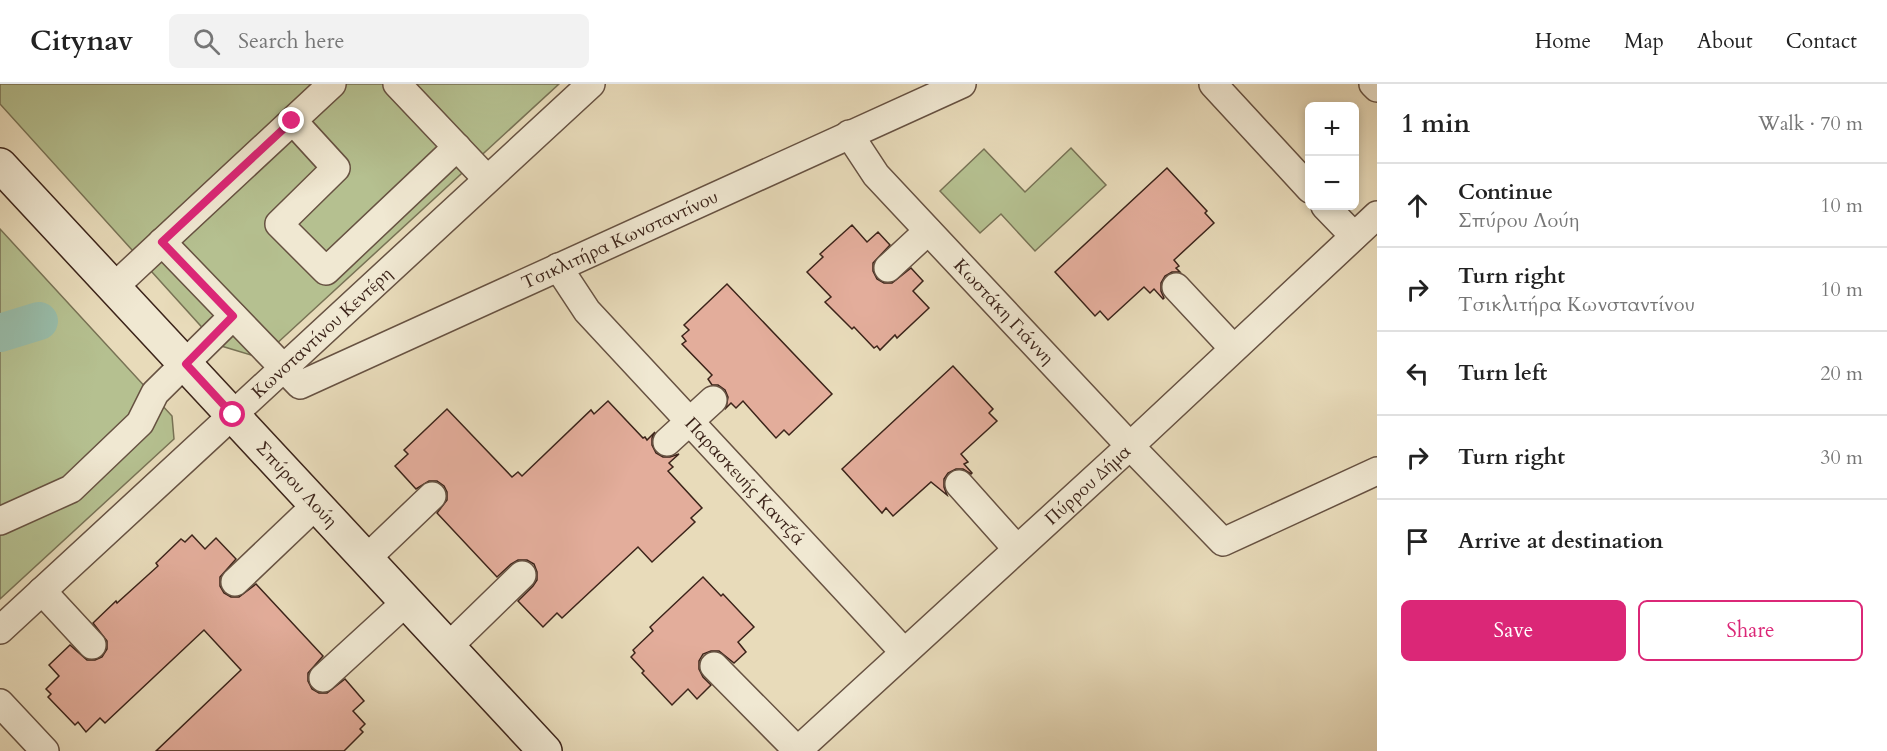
<!DOCTYPE html>
<html lang="en">
<head>
<meta charset="utf-8">
<style>
  :root { --surface:#fff; --page:#f2f2f2; --text:#222; --muted:#767676; --line:#e0e0e0; --accent:#db2777 }
  body { margin:0; font-family:Cardo,serif; background:var(--page); color:var(--text) }
  .controls { position:absolute; right:18px; top:18px; display:grid; overflow:hidden; border-radius:9px; box-shadow:0 3px 9px #0003 }
  .controls button { width:54px; height:54px; display:grid; place-items:center; padding:0; border:0; border-bottom:2px solid var(--line); background:var(--surface); color:var(--text); font:30px sans-serif }
  .stop { position:absolute; width:18px; height:18px; margin:-14px; border:4px solid #db2777; border-radius:50%; background:#fff }
  .stop.end { background:#db2777; border-color:#fff; box-shadow:0 2px 6px #0008 }
  .list { margin:0; padding:0; list-style:none }
  h2 { display:flex; justify-content:space-between; align-items:center; height:78px; margin:0; padding:0 24px; font-size:26px }
  h2 small { font-size:20px; font-weight:400; color:var(--muted) }
  .list li { display:grid; grid-template-columns:39px 1fr auto; gap:18px; align-items:center; box-sizing:border-box; height:84px; padding:0 24px; border-top:2px solid var(--line) }
  .list b { display:block; font-size:22px; white-space:nowrap }
  .list p { margin:0; font-size:20px; white-space:nowrap; color:var(--muted) }
  .list em { font-size:20px; font-style:normal; color:var(--muted) }
  .actions { display:flex; gap:12px; padding:18px 24px }
  .actions a { flex:1; padding:14px 0; border:2px solid var(--accent); border-radius:9px; text-align:center; font-size:21px; color:var(--accent) }
  .actions .main { background:var(--accent); color:#fff }
  .icon { flex:none; width:33px; height:33px; fill:none; stroke:currentColor; stroke-width:2; stroke-linecap:round; stroke-linejoin:round }
  .map { position:relative; flex:none; width:1377px; height:667px; overflow:hidden }
  header { display:flex; align-items:center; gap:36px; box-sizing:border-box; height:84px; padding:0 30px; background:var(--surface); border-bottom:2px solid var(--line) }
  header strong { font-size:28px }
  nav { display:flex; gap:33px; margin-inline-start:auto; font-size:21px }
  .search { width:420px; height:54px; background:var(--page); display:flex; align-items:center; gap:15px; box-sizing:border-box; padding:0 21px; border-radius:9px; color:var(--muted); font-size:22px }
  main { display:flex }
  aside { flex:1; background:var(--surface) }
  .map>svg:first-child { display:block }
  .green { fill:#b5c090; stroke:#787255; stroke-width:1.5 }
  .lines { fill:none; stroke-linecap:round; stroke-linejoin:round }
  .canal { stroke:#98bca9; stroke-width:38 }
  .building { fill:#e3ad9b; stroke:#3c241a; stroke-width:1.5 }
  .street-casing { stroke:#675242; stroke-width:30 }
  .secondary-casing { stroke:#3c241a; stroke-width:36 }
  .street { stroke:#f0e8d2; stroke-width:27 }
  .secondary { stroke:#f0e8d2; stroke-width:33 }
  .route { stroke:#db2777; stroke-width:8 }
  .labels { text-anchor:middle; dominant-baseline:central; stroke-width:4.5; stroke-linejoin:round; paint-order:stroke }
  .street-label { font-size:18px; fill:#3c241a; stroke:#f0e8d2 }
</style>
</head>
<body>
<header>
<strong>Citynav</strong>
<div class="search"><svg class="icon" aria-label="search" viewBox="0 0 24 24"><circle cx="10" cy="10" r="6"/><path d="M15 15l6 6"/></svg>Search here</div>
<nav><a>Home</a><a>Map</a><a>About</a><a>Contact</a></nav>
</header>
<main>
<div class="map">
<svg width="1377" height="667" viewBox="0 0 1377 667">
  <rect width="100%" height="100%" fill="#e8dbba"/>
  <filter id="stains"><feTurbulence type="fractalNoise" baseFrequency=".00333" numOctaves="4"/><feColorMatrix values="0 0 0 0 .2 0 0 0 0 .09 0 0 0 0 .02 0 0 0 .5 -.17"/></filter>
  <radialGradient id="worn" r=".72"><stop offset=".6" stop-color="#630" stop-opacity="0"/><stop offset="1" stop-color="#630" stop-opacity=".3"/></radialGradient>
  <g class="green">
    <polygon points="0,0 559,0 261,274 218,261 0,20"/>
    <polygon points="1071,64 1106,101 1035,167 1001,130 980,149 940,107 984,65 1025,108"/>
    <polygon points="0,145 172,332 174,355 0,515"/>
  </g>
  <g class="lines">
    <polyline class="canal" points="0,249 39,237"/>
  </g>
  <g class="building">
    <polygon points="1167,84 1207,127 1205,129 1214,139 1174,176 1179,182 1176,184 1180,188 1172,188 1165,192 1161,199 1161,207 1164,214 1163,215 1154,205 1150,209 1144,203 1108,236 1100,227 1095,232 1055,188"/>
    <polygon points="852,141 867,158 878,148 890,161 873,179 873,187 877,195 884,199 892,199 911,184 923,197 913,207 929,224 897,254 895,251 880,266 877,262 874,264 854,243 852,245 825,218 831,213 807,188 823,173 820,170"/>
    <polygon points="727,200 832,310 789,351 784,346 776,354 743,317 736,324 731,319 726,324 728,313 725,306 718,301 712,301 708,295 712,291 682,260 686,257 682,252 689,246 684,241"/>
    <polygon points="953,282 993,325 989,329 997,337 961,370 968,378 964,380 972,389 971,390 963,385 956,385 948,389 944,395 944,403 947,411 931,398 893,432 886,424 882,429 842,385"/>
    <polygon points="608,317 643,354 645,353 647,356 655,348 652,354 652,361 656,369 663,373 670,373 679,370 669,379 673,383 668,387 702,424 691,434 695,438 652,478 638,463 562,534 557,529 543,543 518,517 533,502 537,496 537,488 534,480 527,476 518,476 511,480 497,493 437,429 447,416 447,408 444,402 437,397 429,397 416,405 395,382 408,370 404,366 447,325 512,393 518,388 522,392 591,326 594,330"/>
    <polygon points="192,451 205,465 216,454 236,475 220,493 220,502 224,509 231,513 239,513 256,500 323,572 308,589 308,597 312,605 319,609 327,609 345,595 364,617 353,627 365,640 360,645 363,648 344,667 156,667 241,586 204,546 105,639 100,634 86,648 78,638 75,641 48,613 51,610 46,605 59,592 49,581 70,561 87,576 95,576 102,573 107,565 107,557 93,539 116,517 117,519 158,482 156,479 181,455 185,458"/>
    <polygon points="703,493 721,512 723,510 754,543 738,558 746,568 734,579 719,567 711,567 703,570 699,577 699,585 703,593 711,601 697,615 688,605 672,621 642,589 644,587 631,573 635,569 633,566 653,547 650,543"/>
  </g>
  <g class="lines">
    <defs>
      <g id="street">
        <polyline points="397,0 487,95"/>
        <polyline points="1213,0 1310,105"/>
        <polyline points="1373,0 1377,4"/>
        <polyline points="293,37 336,84 279,140 326,187 457,63"/>
        <path id="s1" d="M849 50 876 91 1130 362 1223 458 1377 387"/>
        <polyline points="1325,122 1354,152"/>
        <path id="s2" d="M162 158 300 301 962 0"/>
        <path id="s3" d="M558 183 587 227 904 568"/>
        <polyline points="888,184 928,147"/>
        <polyline points="114,203 332,0"/>
        <polyline points="1176,203 1233,264"/>
        <polyline points="667,358 713,316"/>
        <polyline points="959,400 1017,465"/>
        <polyline points="0,437 71,405 140,339 155,309 233,232"/>
        <polyline points="366,475 432,412"/>
        <polyline points="235,498 316,421"/>
        <polyline points="42,507 92,561"/>
        <path id="s4" d="M0 546 591 0"/>
        <polyline points="448,563 522,491"/>
        <polyline points="714,582 798,667"/>
        <polyline points="323,594 406,518"/>
        <polyline points="0,619 45,667"/>
        <path id="s5" d="M797 667 1130 362 1377 131"/>
      </g>
      <g id="secondary">
        <path id="s6" d="M0 81 545 667"/>
      </g>
    </defs>
    <use href="#street" class="street-casing"/>
    <use href="#secondary" class="secondary-casing"/>
    <use href="#street" class="street"/>
    <use href="#secondary" class="secondary"/>
  </g>
  <g class="lines">
    <polyline class="route" points="233,331 186,280 233,232 162,158 292,37"/>
  </g>
  <g class="labels">
    <g class="street-label">
      <text stroke="none"><textPath href="#s2" startOffset="550">Τσικλιτήρα Κωνσταντίνου</textPath></text>
      <text stroke="none"><textPath href="#s1" startOffset="236">Κωστάκη Γιάννη</textPath></text>
      <text stroke="none"><textPath href="#s4" startOffset="438">Κωνσταντίνου Κεντέρη</textPath></text>
      <text stroke="none"><textPath href="#s3" startOffset="285">Παρασκευής Καντζά</textPath></text>
      <text stroke="none"><textPath href="#s6" startOffset="436">Σπύρου Λούη</textPath></text>
      <text stroke="none"><textPath href="#s5" startOffset="394">Πύρρου Δήμα</textPath></text>
    </g>
  </g>
  <rect width="100%" height="100%" filter="url(#stains)"/>
  <rect width="100%" height="100%" fill="url(#worn)"/>
</svg>
<div class="controls">
<button>+</button>
<button>−</button>
</div>
<div class="stop" style="left:233px;top:331px"></div>
<div class="stop end" style="left:292px;top:37px"></div>
</div>
<aside>
<h2>1 min<small>Walk · 70 m</small></h2>
<ul class="list">
<li><svg class="icon" aria-label="ahead" viewBox="0 0 24 24"><path d="M12 20V5M6 11l6-6 6 6"/></svg><div><b>Continue</b><p>Σπύρου Λούη</p></div><em>10 m</em></li>
<li><svg class="icon" aria-label="right" viewBox="0 0 24 24"><path d="M7 20v-9h11M14 6l5 5-5 5"/></svg><div><b>Turn right</b><p>Τσικλιτήρα Κωνσταντίνου</p></div><em>10 m</em></li>
<li><svg class="icon" aria-label="left" viewBox="0 0 24 24"><path d="M17 20v-9H6M10 6l-5 5 5 5"/></svg><div><b>Turn left</b></div><em>20 m</em></li>
<li><svg class="icon" aria-label="right" viewBox="0 0 24 24"><path d="M7 20v-9h11M14 6l5 5-5 5"/></svg><div><b>Turn right</b></div><em>30 m</em></li>
<li><svg class="icon" aria-label="arrive" viewBox="0 0 24 24"><path d="M6 21V4h12l-3 4 3 4H6"/></svg><div><b>Arrive at destination</b></div></li>
</ul>
<div class="actions"><a class="main">Save</a><a>Share</a></div>
</aside>
</main>
</body>
</html>
